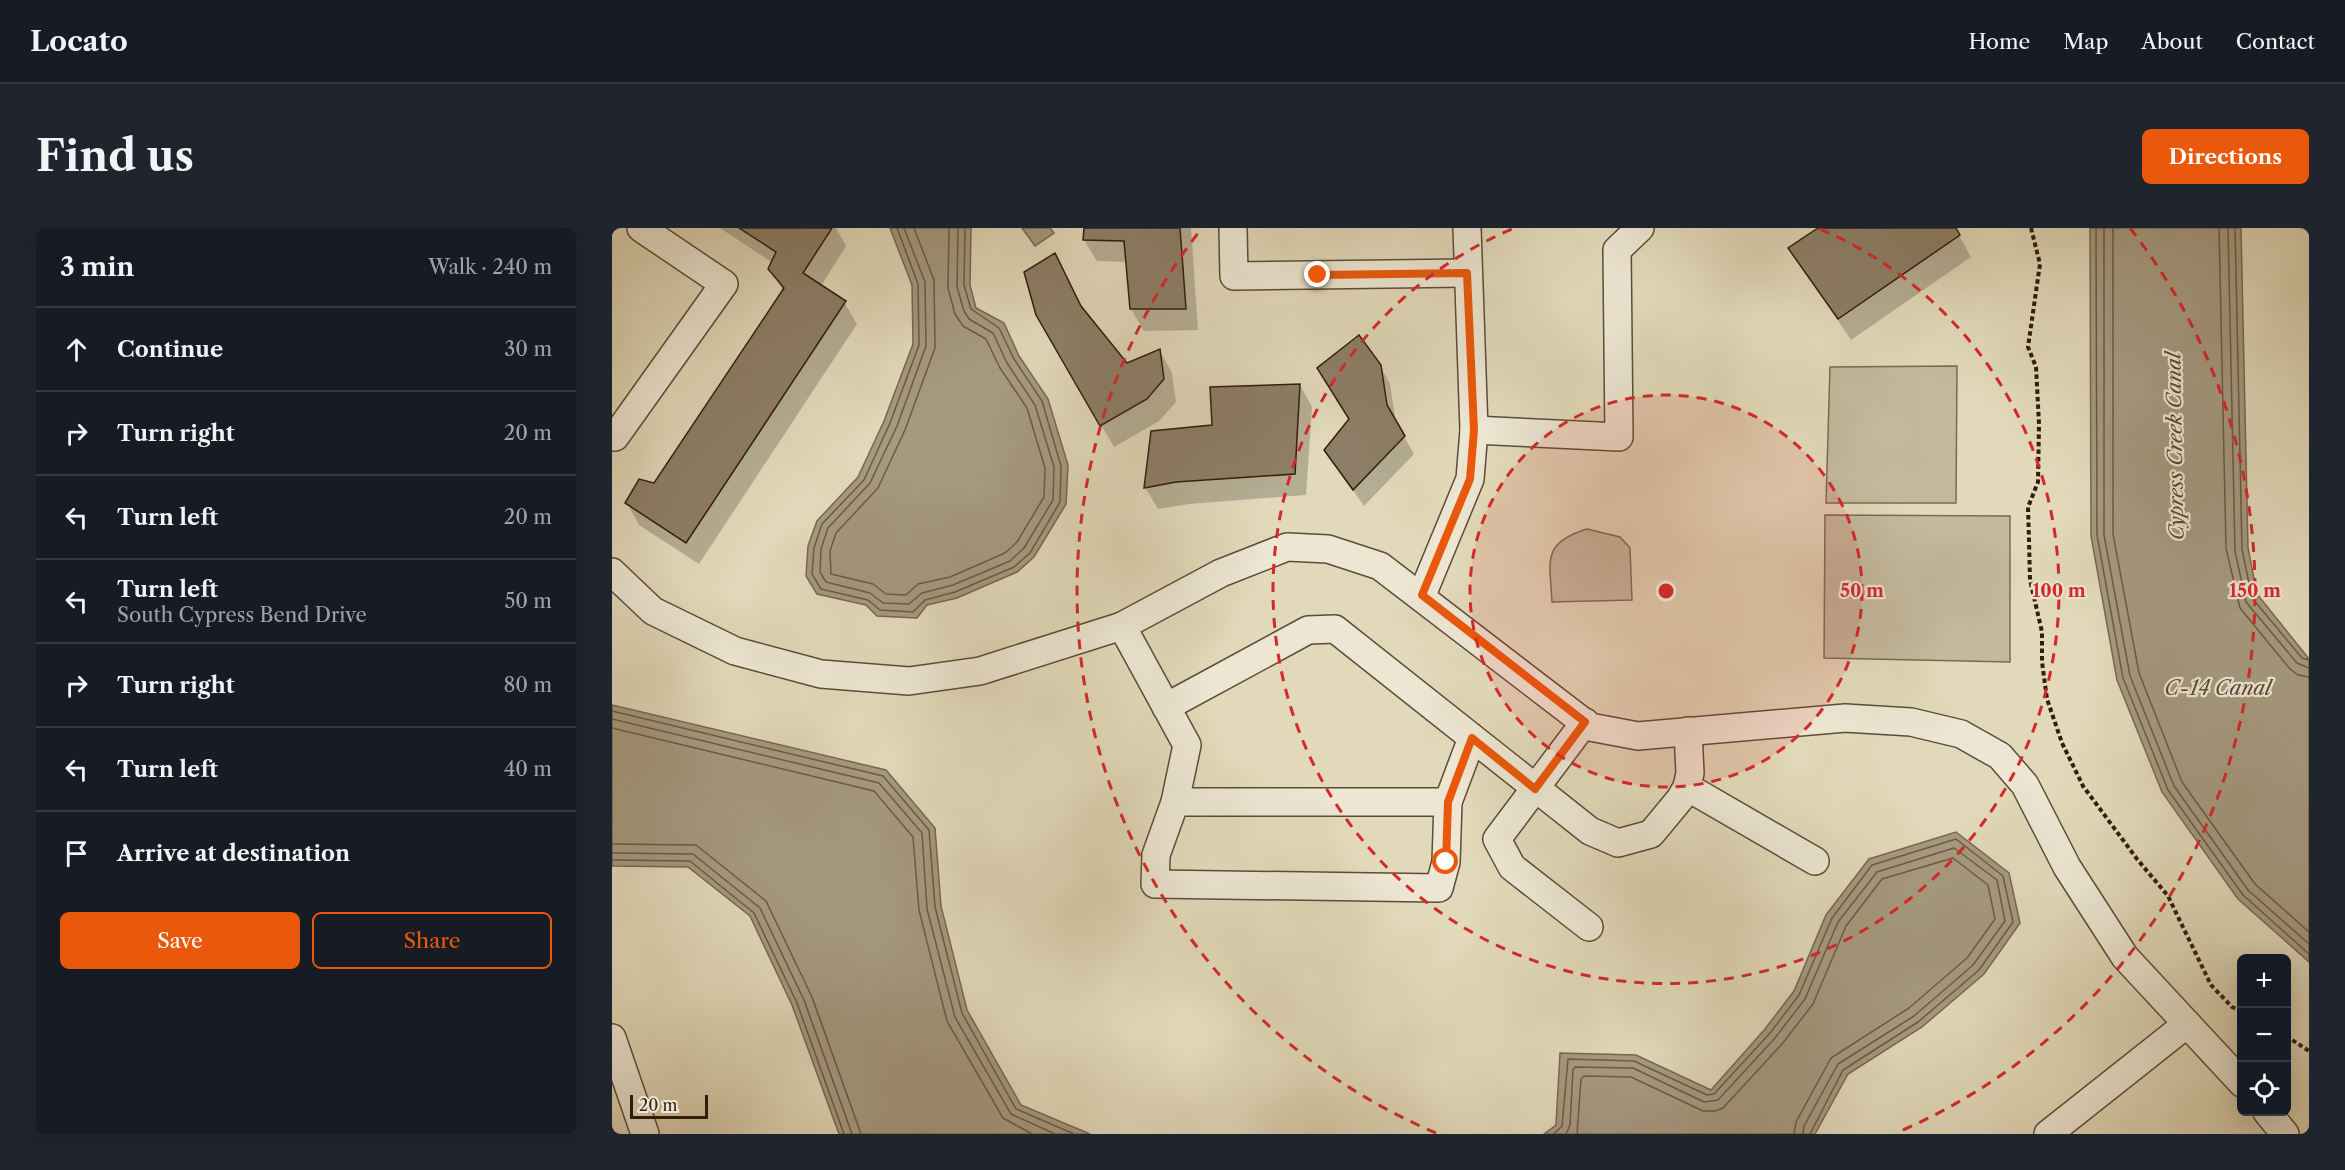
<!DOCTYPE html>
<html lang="en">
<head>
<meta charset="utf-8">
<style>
  :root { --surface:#171b24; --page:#20242c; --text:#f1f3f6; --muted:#9ea1a6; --line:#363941; --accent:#ea580c }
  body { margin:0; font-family:"Libre Caslon Text",serif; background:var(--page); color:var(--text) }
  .controls { position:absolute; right:18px; bottom:18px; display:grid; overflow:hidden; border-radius:9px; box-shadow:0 6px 24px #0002 }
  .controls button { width:54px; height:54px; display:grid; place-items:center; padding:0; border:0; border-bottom:2px solid var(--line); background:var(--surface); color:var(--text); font:30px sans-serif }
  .scale { position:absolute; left:18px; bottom:15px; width:78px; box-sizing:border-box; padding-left:6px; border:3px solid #311c0e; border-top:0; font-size:16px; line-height:21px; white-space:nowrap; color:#311c0e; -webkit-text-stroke:4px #ece6d2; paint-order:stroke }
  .stop { position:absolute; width:18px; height:18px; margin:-14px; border:4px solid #ea580c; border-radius:50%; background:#fff }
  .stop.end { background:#ea580c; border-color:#fff; box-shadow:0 2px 6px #0008 }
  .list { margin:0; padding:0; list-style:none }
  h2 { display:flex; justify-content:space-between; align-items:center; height:78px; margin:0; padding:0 24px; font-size:26px }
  h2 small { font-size:20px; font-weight:400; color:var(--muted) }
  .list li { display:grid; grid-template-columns:39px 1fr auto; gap:18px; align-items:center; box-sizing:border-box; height:84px; padding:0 24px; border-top:2px solid var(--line) }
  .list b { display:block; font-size:22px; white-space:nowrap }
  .list p { margin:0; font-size:20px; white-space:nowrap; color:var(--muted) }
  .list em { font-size:20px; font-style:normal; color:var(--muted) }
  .actions { display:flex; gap:12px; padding:18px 24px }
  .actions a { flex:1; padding:14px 0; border:2px solid var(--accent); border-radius:9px; text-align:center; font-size:21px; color:var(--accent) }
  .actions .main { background:var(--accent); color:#fff }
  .icon { flex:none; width:33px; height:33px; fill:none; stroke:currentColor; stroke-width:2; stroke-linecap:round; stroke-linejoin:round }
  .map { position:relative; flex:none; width:1697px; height:906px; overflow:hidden; border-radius:9px }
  header { display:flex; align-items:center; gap:36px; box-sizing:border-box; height:84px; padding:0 30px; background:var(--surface); border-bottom:2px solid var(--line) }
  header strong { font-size:28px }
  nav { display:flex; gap:33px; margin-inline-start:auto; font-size:21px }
  .intro { display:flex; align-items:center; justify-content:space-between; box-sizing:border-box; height:144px; padding:0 36px }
  h1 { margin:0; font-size:42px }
  .button { padding:15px 27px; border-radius:9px; background:var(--accent); color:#fff; font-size:21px; font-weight:700 }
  main { display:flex; gap:36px; padding:0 36px }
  aside { flex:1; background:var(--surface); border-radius:9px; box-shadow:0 6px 24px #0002 }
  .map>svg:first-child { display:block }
  .green { fill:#c3b99c; stroke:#7a6a55; stroke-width:1.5 }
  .water { fill:#a5997f; stroke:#776752; stroke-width:1.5 }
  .shadow { fill:#0003 }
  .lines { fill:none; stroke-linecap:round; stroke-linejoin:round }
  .shore { stroke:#6b5a46; stroke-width:1.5 }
  .building { fill:#8d7e67; stroke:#311c0e; stroke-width:1.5 }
  .minor-casing { stroke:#5d4b39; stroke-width:30 }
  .path { stroke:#311c0e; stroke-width:4; stroke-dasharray:4.5 3; stroke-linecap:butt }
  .minor { stroke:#ece6d2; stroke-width:27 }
  .route { stroke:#ea580c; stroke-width:8 }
  .ring { fill:none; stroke:#d62828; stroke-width:3; stroke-dasharray:10 8 }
  .labels { text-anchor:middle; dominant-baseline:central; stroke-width:4.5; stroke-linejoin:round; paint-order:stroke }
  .water-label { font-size:20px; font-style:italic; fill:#5a4836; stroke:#ece6d2 }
  .centre { fill:#d62828; stroke:#ece6d2; stroke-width:3 }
  .ring-label { font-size:18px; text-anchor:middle; font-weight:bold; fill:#d62828; stroke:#ece6d2; stroke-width:4.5; stroke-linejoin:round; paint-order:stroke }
</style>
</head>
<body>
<header>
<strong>Locato</strong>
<nav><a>Home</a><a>Map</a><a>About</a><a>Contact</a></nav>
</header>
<div class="intro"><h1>Find us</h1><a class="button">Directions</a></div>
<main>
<aside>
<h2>3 min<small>Walk · 240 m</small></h2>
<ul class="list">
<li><svg class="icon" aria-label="ahead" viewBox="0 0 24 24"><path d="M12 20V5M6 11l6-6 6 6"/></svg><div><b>Continue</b></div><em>30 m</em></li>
<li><svg class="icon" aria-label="right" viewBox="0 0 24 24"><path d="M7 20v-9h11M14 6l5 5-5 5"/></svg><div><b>Turn right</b></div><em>20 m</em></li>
<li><svg class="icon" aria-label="left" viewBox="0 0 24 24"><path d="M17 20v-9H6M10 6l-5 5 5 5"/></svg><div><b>Turn left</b></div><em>20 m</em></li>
<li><svg class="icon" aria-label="left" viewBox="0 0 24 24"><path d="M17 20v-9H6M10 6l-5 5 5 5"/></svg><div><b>Turn left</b><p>South Cypress Bend Drive</p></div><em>50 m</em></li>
<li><svg class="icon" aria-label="right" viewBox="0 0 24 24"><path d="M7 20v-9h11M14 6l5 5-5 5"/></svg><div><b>Turn right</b></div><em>80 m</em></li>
<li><svg class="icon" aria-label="left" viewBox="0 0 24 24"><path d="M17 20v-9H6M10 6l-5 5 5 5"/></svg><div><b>Turn left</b></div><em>40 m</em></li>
<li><svg class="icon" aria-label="arrive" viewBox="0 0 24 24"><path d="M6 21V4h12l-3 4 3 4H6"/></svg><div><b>Arrive at destination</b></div></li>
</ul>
<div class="actions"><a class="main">Save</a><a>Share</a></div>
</aside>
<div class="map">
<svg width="1697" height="906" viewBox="0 0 1697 906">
  <rect width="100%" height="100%" fill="#e1d9b9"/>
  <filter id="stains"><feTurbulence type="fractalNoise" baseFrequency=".00333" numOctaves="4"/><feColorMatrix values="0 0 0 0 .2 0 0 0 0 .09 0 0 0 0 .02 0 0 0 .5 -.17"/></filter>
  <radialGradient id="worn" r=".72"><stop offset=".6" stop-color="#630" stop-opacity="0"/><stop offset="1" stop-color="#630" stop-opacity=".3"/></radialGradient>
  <g class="green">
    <polygon points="1345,138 1344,275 1214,275 1218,139"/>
    <polygon points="1213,287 1398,288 1398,434 1212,430"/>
    <path d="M975 301 1008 309 1018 320 1020 372 940 374C938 333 929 315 975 301Z"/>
  </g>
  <g class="water">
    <polygon points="278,0 359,0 358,57 364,80 392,95 407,128 436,171 456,237 454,276 422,329 405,344 345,370 315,377 305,390 265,388 254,377 205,366 194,348 196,318 205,293 246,249 272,193 301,116 300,57"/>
    <polygon points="410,0 438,0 442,5 423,18"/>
    <polygon points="1478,0 1629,0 1636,320 1645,366 1697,431 1697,734 1626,671 1550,564 1505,452 1479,308"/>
    <polygon points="0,477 274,542 323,600 329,678 355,782 409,877 478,906 227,906 180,777 138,688 76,639 0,638"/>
    <polygon points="1344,604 1397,645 1408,695 1372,746 1310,799 1236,846 1203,906 932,906 944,897 948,825 1024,827 1099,862 1153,801 1182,763 1214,687 1257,631"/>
  </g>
  <g class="shadow">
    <polygon points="108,0 224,0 234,18 209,58 232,74 245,96 87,336 27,297 15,275 43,256 172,64 158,41 161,35"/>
    <polygon points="473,0 579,0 586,102 532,103 519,81 515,34 485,33 472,12"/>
    <polygon points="1208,0 1343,0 1359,29 1239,112 1178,21"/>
    <polygon points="454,49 472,84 515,137 548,123 560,145 564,174 547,193 502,219 425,86"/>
    <polygon points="768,138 778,156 784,195 802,226 752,278 713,222 738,191"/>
    <polygon points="688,157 700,179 694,267 577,276 546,281 533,259"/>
  </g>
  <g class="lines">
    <g class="shore">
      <polyline points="285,0 306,56 307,117 278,195 252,252 210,296 202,320 200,346 209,361 256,372 268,382 301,384 313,372 343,364 402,339 418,325 448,274 449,238 430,173 402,131 387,100 359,81 352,57 353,0"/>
      <polyline points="292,0 313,54 314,118 285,198 258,255 216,300 209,321 208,344 214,354 258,365 271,375 297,376 310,365 341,357 398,333 412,320 441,272 442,239 423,177 395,135 381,105 357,91 352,83 345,59 346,0"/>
      <polyline points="302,0 322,52 323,120 293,202 266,260 224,305 218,323 219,346 261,356 274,366 294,367 306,356 338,349 393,325 405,314 432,269 433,240 415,180 388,140 374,111 351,98 343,86 336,60 337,0"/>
      <polyline points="1484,0 1485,307 1511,450 1556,562 1631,667 1697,726"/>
      <polyline points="1492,0 1492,307 1518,448 1562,558 1636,662 1697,716"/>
      <polyline points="1501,0 1501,306 1527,445 1570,554 1643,656 1697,704"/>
      <polyline points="1607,0 1614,320 1628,380 1678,441 1686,447 1697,449"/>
      <polyline points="1616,0 1623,323 1634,374 1685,435 1697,440"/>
      <polyline points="1623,0 1630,321 1640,370 1690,430 1697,432"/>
      <polyline points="0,483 271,548 317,602 323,679 350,785 404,881 462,906"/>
      <polyline points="0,491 267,555 310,605 315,681 343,789 399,886 443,906"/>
      <polyline points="0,500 262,563 301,609 307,682 335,793 391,890 420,906"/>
      <polyline points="0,616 84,617 154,673 200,769 249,906"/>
      <polyline points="0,625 81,626 148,680 192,772 240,906"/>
      <polyline points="0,632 78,633 142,685 185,775 232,906"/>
      <polyline points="942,906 950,898 956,831 1022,833 1095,867 1102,866 1158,805 1187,767 1220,690 1260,637 1344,611 1391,648 1401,694 1367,742 1306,794 1231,842 1198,906"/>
      <polyline points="954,906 958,897 961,842 963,839 1021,840 1092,874 1106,872 1163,810 1193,771 1226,694 1265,644 1342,620 1385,652 1393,693 1361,737 1302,788 1226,836 1192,898 1191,906"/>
      <polyline points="965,906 969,851 972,848 1019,849 1091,883 1103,883 1111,880 1170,816 1201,776 1234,698 1270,651 1341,630 1376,657 1383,691 1355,730 1297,780 1219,830 1184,894 1182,906"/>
    </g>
  </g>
  <g class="building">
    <polygon points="127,0 220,0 191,45 234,73 74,315 13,275 27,251 42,255 172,60 156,41 164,24"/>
    <polygon points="472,0 568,0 574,81 518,81 512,13 471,12"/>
    <polygon points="1206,0 1344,0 1348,7 1226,91 1176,20"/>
    <polygon points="443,25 469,78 515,135 548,121 552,151 535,171 488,198 424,87 412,44"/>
    <polygon points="747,107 769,137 775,177 793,208 741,262 712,222 737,191 705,140"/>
    <polygon points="688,156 683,246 564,254 532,260 539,203 600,197 598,159"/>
  </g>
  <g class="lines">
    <defs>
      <g id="minor">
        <polyline points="621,0 622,48 855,45"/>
        <polyline points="862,202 1007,209 1005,22 1028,0"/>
        <polyline points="0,204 3,209 112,56 29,0"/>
        <polyline points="0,344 41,383 123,423 209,446 297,453 368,443 510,398 609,345 675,319 716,321 768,338 978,499 1026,508 1233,490 1299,494 1349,506 1388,528 1413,557 1455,639 1513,729 1630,855"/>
        <polyline points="810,367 858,251 862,202 855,0"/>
        <polyline points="510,398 575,517 563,574 544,627 543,656 827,660 834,634 836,574 860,510"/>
        <polyline points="554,479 696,402 723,401 978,603 1006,615 1039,606 1068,571 1075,559 1078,545 1076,503"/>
        <polyline points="973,494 885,611 900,639 977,699"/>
        <polyline points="1075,559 1203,633"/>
        <polyline points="563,574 836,574"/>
        <polyline points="0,810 33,906"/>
        <polyline points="1655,884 1673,906"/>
        <polyline points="1436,906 1575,796"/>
      </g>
    </defs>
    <use href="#minor" class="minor-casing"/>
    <g class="path">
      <polyline points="1419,0 1428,36 1416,119 1424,139 1427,196 1426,254 1416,279 1417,312 1418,352 1430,404 1430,434 1435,471 1450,515 1471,558 1525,631 1556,668 1599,757 1620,779 1630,783"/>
      <polyline points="1674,808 1697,823"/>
    </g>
    <use href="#minor" class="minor"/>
  </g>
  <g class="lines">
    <polyline class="route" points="706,47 855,45 862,202 858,251 810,367 973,494 923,561 860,510 836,574 834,634"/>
  </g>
  <circle cx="1054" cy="363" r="196" fill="#d62828" fill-opacity=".12"/>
  <g class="ring">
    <circle cx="1054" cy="363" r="196"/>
    <path d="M1208 1A393 393 0 1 1 900 1"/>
    <path d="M824 905A589 589 0 0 1 590 0M1518 0A589 589 0 0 1 1284 905"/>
  </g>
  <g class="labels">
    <g class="water-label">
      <text transform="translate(1563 218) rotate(-91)">Cypress Creek Canal</text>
      <text x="1606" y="460">C-14 Canal</text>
    </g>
  </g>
  <circle cx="1054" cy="363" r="9" class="centre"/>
  <g class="ring-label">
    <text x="1250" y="369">50 m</text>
    <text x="1447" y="369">100 m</text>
    <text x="1643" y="369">150 m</text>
  </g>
  <rect width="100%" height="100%" filter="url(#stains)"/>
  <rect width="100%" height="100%" fill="url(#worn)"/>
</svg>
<div class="controls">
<button>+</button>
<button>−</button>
<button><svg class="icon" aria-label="locate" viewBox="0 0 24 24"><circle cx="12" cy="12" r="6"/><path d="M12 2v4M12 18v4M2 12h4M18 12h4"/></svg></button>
</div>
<div class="scale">20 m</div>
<div class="stop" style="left:834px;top:634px"></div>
<div class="stop end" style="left:706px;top:47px"></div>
</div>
</main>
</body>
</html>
